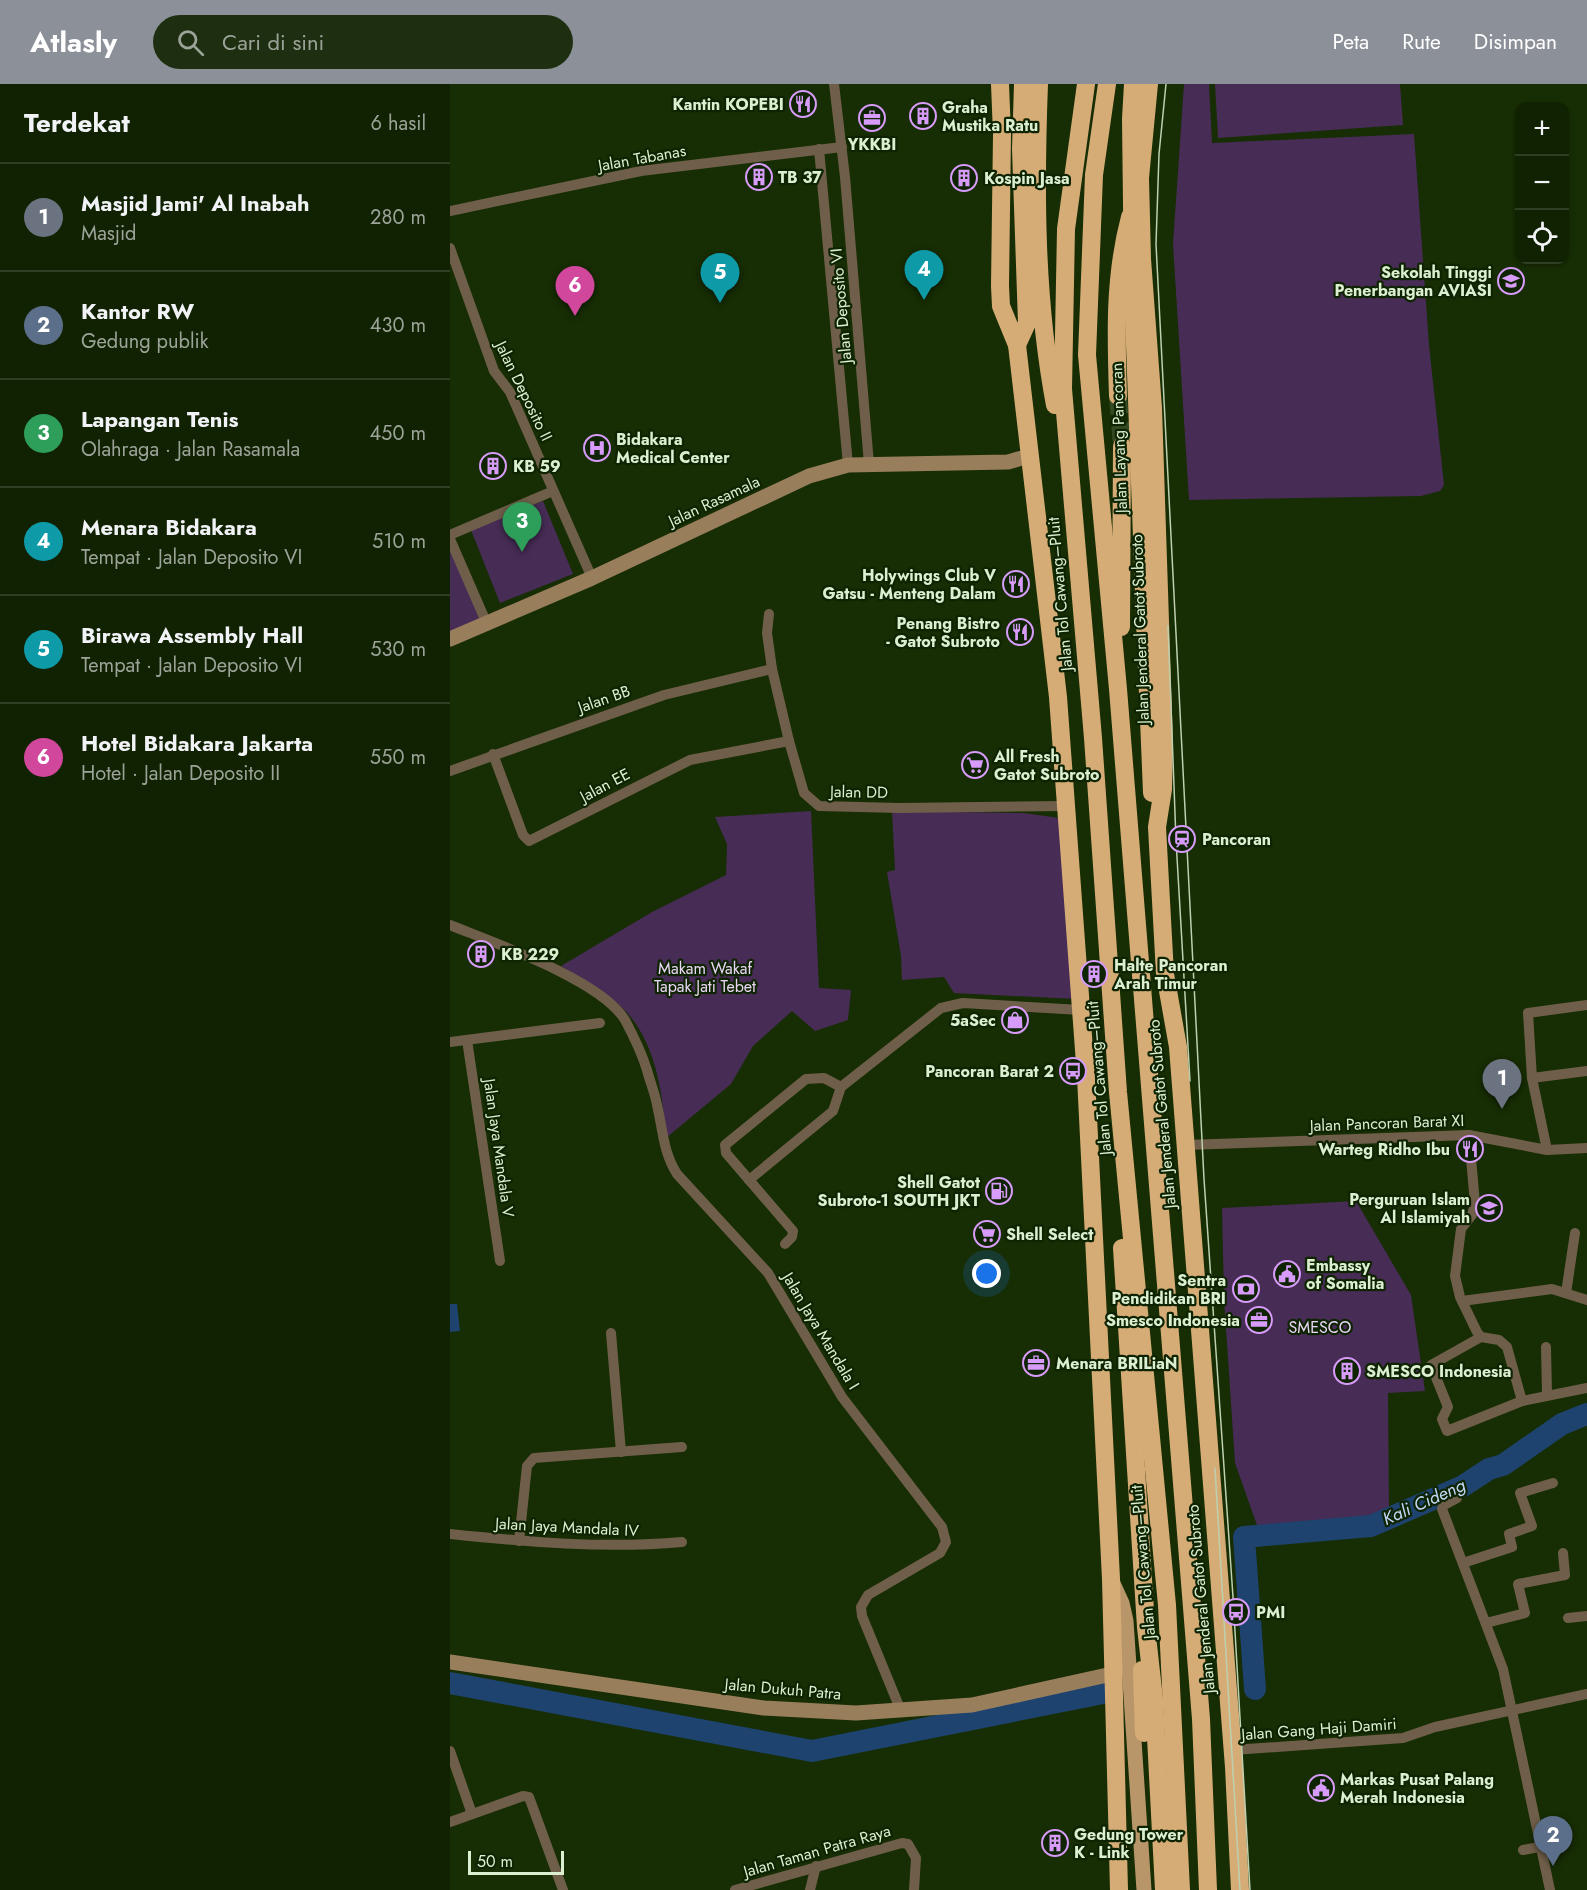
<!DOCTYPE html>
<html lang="id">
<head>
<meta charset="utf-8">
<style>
  :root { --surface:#112202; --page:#1e2f11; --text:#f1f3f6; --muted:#9ca499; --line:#303f24; --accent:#8c9099 }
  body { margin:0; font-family:Jost,sans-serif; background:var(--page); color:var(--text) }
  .controls { position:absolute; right:18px; top:18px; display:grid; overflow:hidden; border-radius:12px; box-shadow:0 2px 4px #0004 }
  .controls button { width:54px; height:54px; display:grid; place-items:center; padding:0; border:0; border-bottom:2px solid var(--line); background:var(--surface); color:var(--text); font:30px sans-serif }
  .scale { position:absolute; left:18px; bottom:15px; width:96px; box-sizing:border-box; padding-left:6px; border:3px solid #dcefd1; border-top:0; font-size:16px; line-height:21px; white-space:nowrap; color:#dcefd1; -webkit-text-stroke:4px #0e2300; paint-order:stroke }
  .you { position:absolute; left:537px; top:1190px; width:21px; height:21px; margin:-15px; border:4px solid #fff; border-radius:50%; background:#1a73e8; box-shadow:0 0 0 9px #1a73e833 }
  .badge { display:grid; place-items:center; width:39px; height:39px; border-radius:50%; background:var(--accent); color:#fff; font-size:20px; font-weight:700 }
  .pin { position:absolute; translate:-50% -50px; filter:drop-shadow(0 2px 3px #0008) }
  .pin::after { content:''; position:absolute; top:32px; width:21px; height:18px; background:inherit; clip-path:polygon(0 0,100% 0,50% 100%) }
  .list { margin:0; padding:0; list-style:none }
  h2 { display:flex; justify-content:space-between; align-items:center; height:78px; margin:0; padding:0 24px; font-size:26px }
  h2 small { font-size:20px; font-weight:400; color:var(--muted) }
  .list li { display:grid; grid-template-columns:39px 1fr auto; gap:18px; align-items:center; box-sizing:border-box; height:108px; padding:0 24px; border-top:2px solid var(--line) }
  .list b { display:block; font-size:22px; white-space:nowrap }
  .list p { margin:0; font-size:20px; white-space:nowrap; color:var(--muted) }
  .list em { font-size:20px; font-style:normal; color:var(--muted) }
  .icon { flex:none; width:33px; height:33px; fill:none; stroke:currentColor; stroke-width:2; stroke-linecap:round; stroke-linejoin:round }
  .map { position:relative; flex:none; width:1137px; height:1806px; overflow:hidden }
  header { display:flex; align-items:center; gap:36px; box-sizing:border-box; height:84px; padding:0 30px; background:var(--accent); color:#fff }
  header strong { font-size:28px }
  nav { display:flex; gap:33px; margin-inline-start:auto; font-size:21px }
  .search { width:420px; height:54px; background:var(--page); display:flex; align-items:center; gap:15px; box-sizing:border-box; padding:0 21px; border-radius:33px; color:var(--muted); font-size:22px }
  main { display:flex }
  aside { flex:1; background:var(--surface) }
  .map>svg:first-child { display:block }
  .green { fill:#472c56 }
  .water { fill:#1d436e }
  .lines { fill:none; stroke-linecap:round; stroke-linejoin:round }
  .river { stroke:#1d436e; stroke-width:22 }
  .highway-tunnel { stroke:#354a22; stroke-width:18; stroke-dasharray:18 9; stroke-linecap:butt }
  .street { stroke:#6f5f4a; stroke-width:10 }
  .secondary { stroke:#997e5c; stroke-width:15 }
  .primary { stroke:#b9966a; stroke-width:15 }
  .highway { stroke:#d6ac76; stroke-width:18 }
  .tram { stroke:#bdd0b0; stroke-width:1.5 }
  .highway-bridge { stroke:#d6ac76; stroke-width:18 }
  .labels { text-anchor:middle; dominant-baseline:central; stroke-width:4.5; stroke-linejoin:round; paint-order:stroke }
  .poi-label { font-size:16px; font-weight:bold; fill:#dcefd1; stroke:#0e2300; text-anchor:start }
  .street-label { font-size:16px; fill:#dcefd1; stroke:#0e2300 }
  .park-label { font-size:16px; fill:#e9d6f5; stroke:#0e2300 }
  .water-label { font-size:18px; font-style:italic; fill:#c0d8f4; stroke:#0e2300 }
</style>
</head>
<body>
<header>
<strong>Atlasly</strong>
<div class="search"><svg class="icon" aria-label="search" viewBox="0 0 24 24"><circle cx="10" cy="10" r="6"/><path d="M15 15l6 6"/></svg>Cari di sini</div>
<nav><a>Peta</a><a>Rute</a><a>Disimpan</a></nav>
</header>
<main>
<aside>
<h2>Terdekat<small>6 hasil</small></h2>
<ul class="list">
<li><span class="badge" style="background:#6b7280">1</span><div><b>Masjid Jami' Al Inabah</b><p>Masjid</p></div><em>280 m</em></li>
<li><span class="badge" style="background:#5c6f8a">2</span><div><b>Kantor RW</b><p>Gedung publik</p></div><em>430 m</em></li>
<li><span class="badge" style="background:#2e9e5b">3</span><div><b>Lapangan Tenis</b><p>Olahraga · Jalan Rasamala</p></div><em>450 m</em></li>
<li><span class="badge" style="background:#0f9aa8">4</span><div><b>Menara Bidakara</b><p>Tempat · Jalan Deposito VI</p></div><em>510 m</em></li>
<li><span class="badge" style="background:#0f9aa8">5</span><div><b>Birawa Assembly Hall</b><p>Tempat · Jalan Deposito VI</p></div><em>530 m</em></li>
<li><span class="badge" style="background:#d1479c">6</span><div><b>Hotel Bidakara Jakarta</b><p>Hotel · Jalan Deposito II</p></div><em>550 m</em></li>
</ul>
</aside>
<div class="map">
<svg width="1137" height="1806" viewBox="0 0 1137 1806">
  <rect width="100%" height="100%" fill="#172d03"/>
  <g class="green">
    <polygon points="734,0 759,0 762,59 964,50 979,261 994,401 990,407 971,412 739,416 723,160"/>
    <polygon points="765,0 950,0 953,41 768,54"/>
    <polygon points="93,417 123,490 50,519 21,446"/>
    <polygon points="0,448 38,534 0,547"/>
    <path d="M361 727 369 904 401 906 398 936 365 947 342 927 303 962 281 1000 216 1054C212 1004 205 947 162 915 146 902 128 893 111 882L202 828 276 791 277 760 265 733Z"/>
    <polygon points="442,727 574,729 609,734 625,915 504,909 494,893 452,896 451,872 437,788 445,786"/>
    <polygon points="906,1117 961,1211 975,1307 938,1309 939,1430 871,1441 808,1444 785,1379 774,1215 772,1124"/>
  </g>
  <polygon class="water" points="0,1220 7,1220 10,1247 0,1248"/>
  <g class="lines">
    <g class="river">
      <polyline points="0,1599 362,1667 653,1609"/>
      <polyline points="805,1605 794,1453 921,1442 1013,1402 1039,1385 1053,1381 1112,1340 1137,1330"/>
    </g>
    <polyline class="highway-tunnel" points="668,312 672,362"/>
    <g class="street">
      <polyline points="384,0 395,93 419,380"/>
      <polyline points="369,65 398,381"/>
      <polyline points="0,127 191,87 392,63"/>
      <polyline points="0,164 44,287 60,308 142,494"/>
      <polyline points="0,451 103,407"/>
      <polyline points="0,455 37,540"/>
      <polyline points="319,530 317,549 322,585 339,657 354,709 369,722 449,724 616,722"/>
      <polyline points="43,670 73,751 79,757 240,676 339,657"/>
      <polyline points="0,687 214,611 322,585"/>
      <path d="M0 841C44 859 151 896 175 936 183 951 192 970 197 986 200 998 205 1009 207 1021 213 1046 213 1068 227 1090L318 1189 392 1313 492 1443 496 1458 490 1469 418 1511 411 1523 412 1532 451 1627"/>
      <polyline points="17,956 50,1177"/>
      <polyline points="0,958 150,939"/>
      <polyline points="1082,994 1137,987"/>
      <polyline points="1019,1051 1025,1120 1022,1131 1011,1145 1005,1192 1010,1213 1027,1248 1031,1253 1049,1256 1057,1263 1072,1317"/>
      <polyline points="736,1061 1019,1051 1097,1066 1137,1064"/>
      <polyline points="1097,1066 1082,994 1078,929 1137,921"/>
      <polyline points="299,1096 383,1027 391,1003 491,924 513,919 631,926"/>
      <polyline points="335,1160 342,1153 343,1147 276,1069 275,1061 356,995 374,994 391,1003"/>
      <polyline points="1116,1209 1125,1149"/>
      <polyline points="1012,1217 1102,1205 1137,1216"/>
      <polyline points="161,1249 171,1368"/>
      <polyline points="1031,1253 981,1281 998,1323 992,1335 997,1347 1072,1317 1137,1304"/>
      <polyline points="1096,1263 1097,1310"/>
      <polyline points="1007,1414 994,1421 992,1425 1053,1585 1100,1806"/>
      <path d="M0 1450C77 1458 155 1465 232 1458"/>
      <polyline points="69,1457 77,1382 84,1374 232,1363"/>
      <polyline points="1013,1479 1062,1463 1059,1450 1082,1442 1070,1409 1103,1399"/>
      <polyline points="1118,1534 1137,1532"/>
      <polyline points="1036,1539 1075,1529 1068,1500 1115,1491 1113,1469"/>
      <polyline points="783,1666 953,1654 985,1643 1137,1610"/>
      <polyline points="0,1667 22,1730"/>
      <polyline points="0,1738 73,1712 79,1713 113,1806"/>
      <polyline points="1073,1766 1089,1763"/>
      <polyline points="285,1806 452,1759 458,1760 466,1774 464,1806"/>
      <polyline points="360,1806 366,1782"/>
    </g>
    <g class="secondary">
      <polyline points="0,555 142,494 359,392 398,381 558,378 579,372"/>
      <polyline points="0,1578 314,1624 406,1629 522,1621 662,1590"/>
    </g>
    <polyline class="primary" points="662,1497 672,1519 676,1537 694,1806"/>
    <g class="highway">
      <polyline points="550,0 552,50 550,202 551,222 567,261 608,613 636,993 661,1495 669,1806"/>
      <path d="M589 0C585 107 585 215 605 321"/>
      <polyline points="636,0 616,145 613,305 643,654 668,1008 717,1521 731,1806"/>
      <polyline points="657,0 644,91 637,271 668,605 751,1635 758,1806"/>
      <polyline points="699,0 690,94 692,175 703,324 714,659 713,705 707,743 711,817 715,890 728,963 784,1683 790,1806"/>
      <polyline points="567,261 577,239 571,65 573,0"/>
      <path d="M668 312C666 251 664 193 680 133"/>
      <polyline points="695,536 702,709"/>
      <polyline points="671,543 672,362"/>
      <polyline points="672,1164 696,1543 704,1615 714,1806"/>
      <polyline points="692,1586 694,1649"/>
    </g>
    <g class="tram">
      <polyline points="716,0 709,70 706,160 754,1095 783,1513 800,1806"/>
      <polyline points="718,542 726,756 740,997"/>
      <polyline points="765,1384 790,1806"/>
    </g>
    <polyline class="highway-bridge" points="683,0 681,35 683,206 695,536"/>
  </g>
  <defs>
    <symbol id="restaurant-ring" viewBox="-11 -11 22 22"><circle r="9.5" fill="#0e2300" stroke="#d79bf9" stroke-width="1.5"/><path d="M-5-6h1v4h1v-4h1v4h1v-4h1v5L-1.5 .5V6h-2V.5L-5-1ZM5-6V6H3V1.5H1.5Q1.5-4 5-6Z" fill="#d79bf9"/></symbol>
    <symbol id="building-ring" viewBox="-11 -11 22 22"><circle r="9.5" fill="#0e2300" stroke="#d79bf9" stroke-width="1.5"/><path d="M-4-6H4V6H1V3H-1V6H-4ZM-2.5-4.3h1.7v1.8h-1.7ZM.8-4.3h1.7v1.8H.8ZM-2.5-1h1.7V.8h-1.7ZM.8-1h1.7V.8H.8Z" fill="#d79bf9"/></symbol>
    <symbol id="office-ring" viewBox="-11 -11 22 22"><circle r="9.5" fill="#0e2300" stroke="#d79bf9" stroke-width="1.5"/><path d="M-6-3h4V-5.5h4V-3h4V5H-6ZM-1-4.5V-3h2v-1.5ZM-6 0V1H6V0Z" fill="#d79bf9"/></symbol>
    <symbol id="university-ring" viewBox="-11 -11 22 22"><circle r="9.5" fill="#0e2300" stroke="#d79bf9" stroke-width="1.5"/><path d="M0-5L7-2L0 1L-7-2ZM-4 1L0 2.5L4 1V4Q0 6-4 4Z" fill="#d79bf9"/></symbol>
    <symbol id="hospital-ring" viewBox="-11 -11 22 22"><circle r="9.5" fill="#0e2300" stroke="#d79bf9" stroke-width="1.5"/><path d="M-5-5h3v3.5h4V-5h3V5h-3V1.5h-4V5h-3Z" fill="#d79bf9"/></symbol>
    <symbol id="supermarket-ring" viewBox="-11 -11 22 22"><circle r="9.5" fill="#0e2300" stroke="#d79bf9" stroke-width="1.5"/><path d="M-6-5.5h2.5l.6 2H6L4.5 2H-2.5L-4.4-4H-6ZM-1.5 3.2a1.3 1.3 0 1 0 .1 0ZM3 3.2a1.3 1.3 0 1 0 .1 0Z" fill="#d79bf9"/></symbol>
    <symbol id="station-ring" viewBox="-11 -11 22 22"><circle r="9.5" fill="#0e2300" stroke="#d79bf9" stroke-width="1.5"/><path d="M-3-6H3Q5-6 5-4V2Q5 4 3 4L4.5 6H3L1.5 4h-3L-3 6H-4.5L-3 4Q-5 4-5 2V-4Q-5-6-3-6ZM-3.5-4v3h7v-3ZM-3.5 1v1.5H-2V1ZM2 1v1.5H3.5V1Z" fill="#d79bf9"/></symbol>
    <symbol id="shop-ring" viewBox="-11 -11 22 22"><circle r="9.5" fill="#0e2300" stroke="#d79bf9" stroke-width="1.5"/><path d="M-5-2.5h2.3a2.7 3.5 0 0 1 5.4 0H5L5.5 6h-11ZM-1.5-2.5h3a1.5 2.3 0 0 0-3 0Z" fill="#d79bf9"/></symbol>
    <symbol id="bus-ring" viewBox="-11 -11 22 22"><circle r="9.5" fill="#0e2300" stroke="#d79bf9" stroke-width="1.5"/><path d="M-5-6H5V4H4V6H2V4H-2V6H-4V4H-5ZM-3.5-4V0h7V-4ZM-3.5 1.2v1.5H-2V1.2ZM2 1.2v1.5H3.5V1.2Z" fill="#d79bf9"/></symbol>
    <symbol id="fuel-ring" viewBox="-11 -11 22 22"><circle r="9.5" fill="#0e2300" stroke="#d79bf9" stroke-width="1.5"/><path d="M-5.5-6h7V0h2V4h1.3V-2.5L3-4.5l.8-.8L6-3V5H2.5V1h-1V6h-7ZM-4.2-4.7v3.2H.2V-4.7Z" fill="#d79bf9"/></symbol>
    <symbol id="school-ring" viewBox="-11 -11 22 22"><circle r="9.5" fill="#0e2300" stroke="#d79bf9" stroke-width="1.5"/><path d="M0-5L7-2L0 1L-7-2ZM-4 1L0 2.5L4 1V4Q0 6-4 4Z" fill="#d79bf9"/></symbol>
    <symbol id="civic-ring" viewBox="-11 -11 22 22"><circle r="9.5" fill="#0e2300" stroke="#d79bf9" stroke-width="1.5"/><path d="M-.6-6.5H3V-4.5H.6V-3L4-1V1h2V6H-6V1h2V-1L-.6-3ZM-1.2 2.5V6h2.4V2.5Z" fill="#d79bf9"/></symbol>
    <symbol id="bank-ring" viewBox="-11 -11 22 22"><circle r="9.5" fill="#0e2300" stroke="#d79bf9" stroke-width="1.5"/><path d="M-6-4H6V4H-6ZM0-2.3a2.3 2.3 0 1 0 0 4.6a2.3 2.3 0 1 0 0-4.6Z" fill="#d79bf9"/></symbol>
  </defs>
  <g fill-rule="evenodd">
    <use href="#restaurant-ring" x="338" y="5" width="30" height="30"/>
    <use href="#building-ring" x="458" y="17" width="30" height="30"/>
    <use href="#office-ring" x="407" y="19" width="30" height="30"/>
    <use href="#building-ring" x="294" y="78" width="30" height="30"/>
    <use href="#building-ring" x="499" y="79" width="30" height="30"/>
    <use href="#university-ring" x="1046" y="182" width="30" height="30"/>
    <use href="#hospital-ring" x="132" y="349" width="30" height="30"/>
    <use href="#building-ring" x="28" y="367" width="30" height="30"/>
    <use href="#restaurant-ring" x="551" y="485" width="30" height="30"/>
    <use href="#restaurant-ring" x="555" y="533" width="30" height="30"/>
    <use href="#supermarket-ring" x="510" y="666" width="30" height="30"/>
    <use href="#station-ring" x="717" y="740" width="30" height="30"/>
    <use href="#building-ring" x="16" y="855" width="30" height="30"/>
    <use href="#building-ring" x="629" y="875" width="30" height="30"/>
    <use href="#shop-ring" x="550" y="921" width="30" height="30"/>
    <use href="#bus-ring" x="608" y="972" width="30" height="30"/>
    <use href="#restaurant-ring" x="1005" y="1050" width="30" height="30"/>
    <use href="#fuel-ring" x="534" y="1092" width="30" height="30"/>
    <use href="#school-ring" x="1024" y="1109" width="30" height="30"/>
    <use href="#supermarket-ring" x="522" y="1135" width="30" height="30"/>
    <use href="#civic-ring" x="822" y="1175" width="30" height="30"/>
    <use href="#bank-ring" x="781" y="1190" width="30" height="30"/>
    <use href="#office-ring" x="794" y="1221" width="30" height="30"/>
    <use href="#office-ring" x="571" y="1264" width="30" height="30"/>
    <use href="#building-ring" x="882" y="1272" width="30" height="30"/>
    <use href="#bus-ring" x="771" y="1513" width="30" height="30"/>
    <use href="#civic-ring" x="856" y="1689" width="30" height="30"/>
    <use href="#building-ring" x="590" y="1744" width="30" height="30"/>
  </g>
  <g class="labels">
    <g class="poi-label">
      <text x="334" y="20" text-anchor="end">Kantin KOPEBI</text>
      <text x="492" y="23">Graha<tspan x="492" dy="18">Mustika Ratu</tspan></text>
      <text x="422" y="60" text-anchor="middle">YKKBI</text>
      <text x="328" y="93">TB 37</text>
      <text x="534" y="94">Kospin Jasa</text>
      <text x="1042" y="188" text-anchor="end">Sekolah Tinggi<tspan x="1042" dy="18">Penerbangan AVIASI</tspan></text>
      <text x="166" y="355">Bidakara<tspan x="166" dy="18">Medical Center</tspan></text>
      <text x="63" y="382">KB 59</text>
      <text x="546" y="491" text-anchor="end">Holywings Club V<tspan x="546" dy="18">Gatsu - Menteng Dalam</tspan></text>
      <text x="550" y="539" text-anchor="end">Penang Bistro<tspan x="550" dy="18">- Gatot Subroto</tspan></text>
      <text x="544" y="672">All Fresh<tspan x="544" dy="18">Gatot Subroto</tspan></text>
      <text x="752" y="755">Pancoran</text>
      <text x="51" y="870">KB 229</text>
      <text x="664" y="881">Halte Pancoran<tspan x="664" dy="18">Arah Timur</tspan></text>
      <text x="546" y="936" text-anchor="end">5aSec</text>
      <text x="604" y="987" text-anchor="end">Pancoran Barat 2</text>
      <text x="1000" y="1065" text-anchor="end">Warteg Ridho Ibu</text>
      <text x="530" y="1098" text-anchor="end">Shell Gatot<tspan x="530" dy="18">Subroto-1 SOUTH JKT</tspan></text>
      <text x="1020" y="1115" text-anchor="end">Perguruan Islam<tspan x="1020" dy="18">Al Islamiyah</tspan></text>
      <text x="556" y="1150">Shell Select</text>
      <text x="856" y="1181">Embassy<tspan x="856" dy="18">of Somalia</tspan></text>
      <text x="776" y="1196" text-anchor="end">Sentra<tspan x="776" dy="18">Pendidikan BRI</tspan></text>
      <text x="790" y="1236" text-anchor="end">Smesco Indonesia</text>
      <text x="606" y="1279">Menara BRILiaN</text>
      <text x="916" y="1287">SMESCO Indonesia</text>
      <text x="806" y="1528">PMI</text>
      <text x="890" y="1695">Markas Pusat Palang<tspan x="890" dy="18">Merah Indonesia</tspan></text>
      <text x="624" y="1750">Gedung Tower<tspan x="624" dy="18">K - Link</tspan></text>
    </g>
    <g class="street-label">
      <text transform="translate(192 74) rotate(-10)">Jalan Tabanas</text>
      <text transform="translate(391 222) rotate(-95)">Jalan Deposito VI</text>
      <text transform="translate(74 307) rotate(64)">Jalan Deposito II</text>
      <text transform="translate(669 354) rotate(-92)">Jalan Layang Pancoran</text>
      <text transform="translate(264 417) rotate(-25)">Jalan Rasamala</text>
      <text transform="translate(610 510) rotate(-95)">Jalan Tol Cawang–Pluit</text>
      <text transform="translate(690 545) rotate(-92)">Jalan Jenderal Gatot Subroto</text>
      <text transform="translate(154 615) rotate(-19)">Jalan BB</text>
      <text transform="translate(155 701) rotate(-28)">Jalan EE</text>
      <text transform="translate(409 708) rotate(1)">Jalan DD</text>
      <text transform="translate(649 994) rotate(-95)">Jalan Tol Cawang–Pluit</text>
      <text transform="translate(712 1030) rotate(-95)">Jalan Jenderal Gatot Subroto</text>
      <text transform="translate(937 1039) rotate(-2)">Jalan Pancoran Barat XI</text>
      <text transform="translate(49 1064) rotate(82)">Jalan Jaya Mandala V</text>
      <text transform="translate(371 1247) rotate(59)">Jalan Jaya Mandala I</text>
      <text transform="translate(117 1443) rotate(3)">Jalan Jaya Mandala IV</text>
      <text transform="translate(693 1478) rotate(-95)">Jalan Tol Cawang–Pluit</text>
      <text transform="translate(751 1515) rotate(-95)">Jalan Jenderal Gatot Subroto</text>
      <text transform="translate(333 1605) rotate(5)">Jalan Dukuh Patra</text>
      <text transform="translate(869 1645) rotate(-4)">Jalan Gang Haji Damiri</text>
      <text transform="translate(367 1767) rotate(-16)">Jalan Taman Patra Raya</text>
    </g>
    <g class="park-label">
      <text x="255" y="884">Makam Wakaf<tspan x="255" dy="18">Tapak Jati Tebet</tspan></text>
      <text x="870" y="1243">SMESCO</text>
    </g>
    <g class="water-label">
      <text transform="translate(974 1418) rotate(-24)">Kali Cideng</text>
    </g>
  </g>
</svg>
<div class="controls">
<button>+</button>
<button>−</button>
<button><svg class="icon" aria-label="locate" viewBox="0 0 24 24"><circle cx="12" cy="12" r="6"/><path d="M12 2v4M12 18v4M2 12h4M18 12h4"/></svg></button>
</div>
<div class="scale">50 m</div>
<div class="you"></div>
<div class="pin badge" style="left:1052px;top:1025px;background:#6b7280">1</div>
<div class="pin badge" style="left:1103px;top:1782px;background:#5c6f8a">2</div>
<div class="pin badge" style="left:72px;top:468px;background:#2e9e5b">3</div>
<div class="pin badge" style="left:474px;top:216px;background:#0f9aa8">4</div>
<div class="pin badge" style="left:270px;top:219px;background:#0f9aa8">5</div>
<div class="pin badge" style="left:125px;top:232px;background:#d1479c">6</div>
</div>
</main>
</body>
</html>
